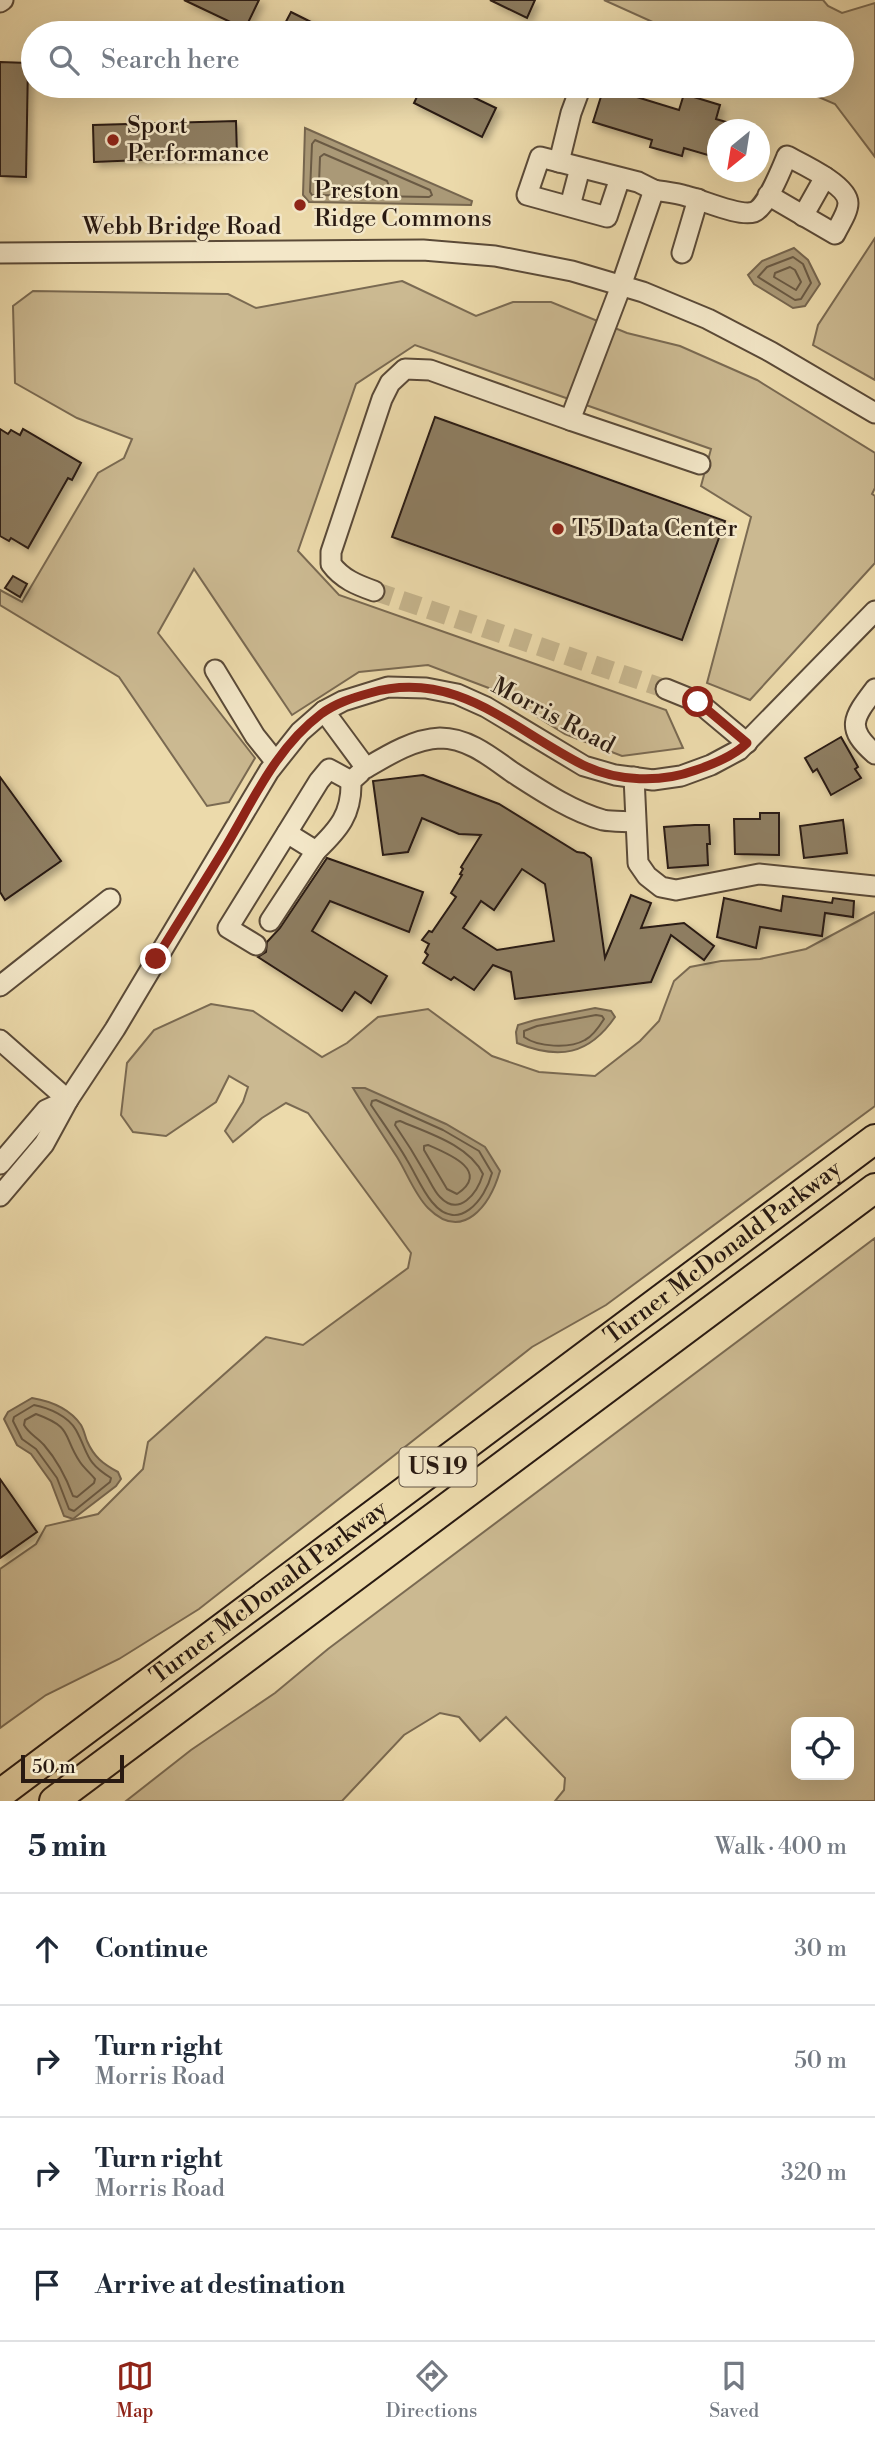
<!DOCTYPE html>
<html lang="en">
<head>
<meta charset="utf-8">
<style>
  :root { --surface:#fff; --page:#f2f2f3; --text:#1f2937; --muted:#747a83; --line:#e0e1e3; --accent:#8f2418 }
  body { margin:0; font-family:"Libre Bodoni",serif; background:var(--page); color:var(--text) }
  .controls { position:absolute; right:21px; bottom:21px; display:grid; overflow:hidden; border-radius:14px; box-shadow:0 7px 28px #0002 }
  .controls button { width:63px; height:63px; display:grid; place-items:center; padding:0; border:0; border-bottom:2px solid var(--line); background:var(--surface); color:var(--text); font:35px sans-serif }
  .compass { position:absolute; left:707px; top:119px; width:63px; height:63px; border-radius:50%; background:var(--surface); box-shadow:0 7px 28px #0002; rotate:210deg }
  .scale { position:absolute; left:21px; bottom:18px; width:103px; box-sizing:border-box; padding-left:7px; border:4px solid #291a12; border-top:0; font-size:19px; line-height:24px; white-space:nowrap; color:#291a12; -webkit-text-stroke:5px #f3e7c8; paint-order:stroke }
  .stop { position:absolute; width:21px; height:21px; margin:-16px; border:5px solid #8f2418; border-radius:50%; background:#fff }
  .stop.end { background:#8f2418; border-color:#fff; box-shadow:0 2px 7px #0008 }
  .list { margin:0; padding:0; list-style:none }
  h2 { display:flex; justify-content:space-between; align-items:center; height:91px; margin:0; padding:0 28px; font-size:30px }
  h2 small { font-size:23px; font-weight:400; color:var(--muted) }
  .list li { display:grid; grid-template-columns:46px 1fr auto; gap:21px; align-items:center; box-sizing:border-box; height:112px; padding:0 28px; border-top:2px solid var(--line) }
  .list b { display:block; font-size:26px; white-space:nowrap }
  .list p { margin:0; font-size:23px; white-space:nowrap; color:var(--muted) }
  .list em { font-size:23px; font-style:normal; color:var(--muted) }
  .icon { flex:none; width:38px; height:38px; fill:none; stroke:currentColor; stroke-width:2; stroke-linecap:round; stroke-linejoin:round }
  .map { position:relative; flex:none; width:875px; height:1801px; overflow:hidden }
  .search { position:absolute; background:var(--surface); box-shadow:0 7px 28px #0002; left:21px; right:21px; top:21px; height:77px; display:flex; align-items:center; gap:18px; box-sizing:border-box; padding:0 24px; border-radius:38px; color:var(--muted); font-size:26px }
  .sheet { height:539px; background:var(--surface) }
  nav { display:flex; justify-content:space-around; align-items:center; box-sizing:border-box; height:98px; border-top:2px solid var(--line); background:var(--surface); font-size:19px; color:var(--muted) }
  nav a { display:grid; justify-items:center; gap:4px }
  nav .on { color:var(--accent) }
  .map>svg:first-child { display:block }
  .green { fill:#cbb991; stroke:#7a6a52; stroke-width:2; fill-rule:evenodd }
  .water { fill:#a97; stroke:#76664f; stroke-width:2 }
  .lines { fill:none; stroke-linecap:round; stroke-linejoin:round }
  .shore { stroke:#6a5a44; stroke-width:2 }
  .building { fill:#8e7e62; stroke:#291a12; stroke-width:2; fill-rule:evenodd; filter:url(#shadow) }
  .minor-tunnel { stroke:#c5b48c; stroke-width:19; stroke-dasharray:19 10; stroke-linecap:butt }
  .minor-casing { stroke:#5a4a38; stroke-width:23 }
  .highway-casing { stroke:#291a12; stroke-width:32 }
  .minor { stroke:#f3e7c8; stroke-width:19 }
  .highway { stroke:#ecdaab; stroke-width:28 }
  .route { stroke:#8f2418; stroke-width:9 }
  .poi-dot { fill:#8f2418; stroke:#f3e7c8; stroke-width:2.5 }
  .labels { text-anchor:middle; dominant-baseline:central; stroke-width:5; stroke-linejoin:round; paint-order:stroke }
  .shield { fill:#f3e7c8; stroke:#665849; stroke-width:2 }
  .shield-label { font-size:23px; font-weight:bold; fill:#291a12 }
  .poi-label { font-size:24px; fill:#291a12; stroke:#f3e7c8; text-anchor:start }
  .street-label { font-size:24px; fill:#291a12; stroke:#f3e7c8 }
</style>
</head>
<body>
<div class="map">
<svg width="875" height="1801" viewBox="0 0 875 1801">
  <defs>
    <filter id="shadow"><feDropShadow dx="4.5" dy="4.5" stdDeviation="3.5" flood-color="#0004"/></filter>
  </defs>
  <rect width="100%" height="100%" fill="#ecdaab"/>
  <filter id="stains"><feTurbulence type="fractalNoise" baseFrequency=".00286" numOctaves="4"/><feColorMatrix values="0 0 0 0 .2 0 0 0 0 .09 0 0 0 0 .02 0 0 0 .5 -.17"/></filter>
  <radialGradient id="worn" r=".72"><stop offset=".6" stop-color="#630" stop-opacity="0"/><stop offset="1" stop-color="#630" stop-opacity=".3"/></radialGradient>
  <g class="green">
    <polygon points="604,0 823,0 828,6 842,13 875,3 875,157 835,104 793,86 842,86 842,33 677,33"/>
    <polygon points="875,238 875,380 813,345 818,325"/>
    <polygon points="402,281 476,316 513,302 551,302 627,333 680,346 757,380 875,453 875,488 872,494 875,496 875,563 750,700 707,683 751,517 701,486 711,449 415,345 356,384 298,551 339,595 666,710 683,748 622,756 565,734 494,690 428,665 359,672 292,715 194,569 158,633 255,758 229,802 207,806 119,677 0,605 0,590 22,602 98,473 124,458 132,439 77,418 15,383 13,306 33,291 228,294 256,308"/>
    <polygon points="875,912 875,1106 606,1305 532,1347 199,1609 119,1659 46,1695 0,1728 0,1569 36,1544 46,1526 98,1514 143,1469 148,1442 266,1337 303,1345 408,1268 411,1253 308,1113 286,1103 262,1118 233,1142 225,1131 243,1102 248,1087 229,1076 216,1102 166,1136 133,1132 121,1115 127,1063 154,1030 211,1004 253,1011 322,1057 347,1043 378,1017 428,1009 492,1056 539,1072 595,1076 640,1041 659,1021 674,981 690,967 721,961 760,959 806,949"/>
    <path d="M875 1238V1801H555L564 1790 565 1778 506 1717 480 1741 459 1717 440 1713 404 1735 342 1801H126L191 1750 275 1693 328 1649ZM796 1722H849V1775H796Z"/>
  </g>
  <g class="water">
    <polygon points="305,128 472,201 471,205 309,202 303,195"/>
    <polygon points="794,248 808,260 820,284 805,306 793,308 754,284 748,275 762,261"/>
    <path d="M595 1008 611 1011 615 1017C589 1055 559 1060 517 1043L516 1032 518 1025 535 1020Z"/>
    <path d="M353 1088H365L446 1124 485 1147 500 1171C490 1205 463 1243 428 1208 415 1195 407 1173 397 1157 382 1134 367 1111 353 1088Z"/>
    <path d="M32 1398C50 1401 70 1409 81 1425 84 1430 85 1436 87 1441 94 1457 103 1464 118 1472L121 1479 116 1486 73 1519 64 1516 51 1482 31 1454 17 1445 4 1419 8 1412Z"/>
  </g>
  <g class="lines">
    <g class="shore">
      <polygon points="315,140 430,190 432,195 429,197 312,195 310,192 312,144"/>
      <polygon points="324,154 387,181 389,186 385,188 321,186 319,183 320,157"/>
      <polygon points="793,257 803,264 811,283 801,299 795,300 758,277 767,267"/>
      <polygon points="790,267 795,270 801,282 796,290 774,277 775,273"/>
      <path d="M596 1015 602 1016 604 1019C599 1027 593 1036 585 1040 569 1049 538 1047 524 1037V1031L537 1026Z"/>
      <path d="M376 1100 443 1130 479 1151 492 1173C485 1200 458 1234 432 1202 422 1190 415 1173 407 1160 396 1141 383 1123 371 1105L372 1101Z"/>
      <path d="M400 1121C428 1133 469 1145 483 1174 477 1194 459 1217 440 1197 434 1191 430 1181 425 1173 416 1157 406 1141 395 1125L396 1122Z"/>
      <path d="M428 1145C449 1154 491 1171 457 1194L447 1189 424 1150V1146Z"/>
      <path d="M34 1405C49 1408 68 1416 76 1430 89 1454 85 1462 111 1478L110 1482 74 1511 69 1509 57 1478 36 1449 22 1439 13 1421 14 1417Z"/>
      <path d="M36 1414C74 1428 62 1435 80 1462 84 1468 90 1473 95 1479L94 1483 77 1497 73 1496C66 1477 57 1460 44 1445 37 1437 29 1434 24 1425L25 1420Z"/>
    </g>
  </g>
  <g class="building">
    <polygon points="184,0 259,0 245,29"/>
    <polygon points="490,0 535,0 527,18"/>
    <polygon points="291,12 333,33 280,33"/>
    <polygon points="0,62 28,63 26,177 0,176"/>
    <polygon points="422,86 450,86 496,108 482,137 414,103"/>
    <polygon points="604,87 679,110 684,94 720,105 716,119 743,127 742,130 718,130 718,158 684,148 682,156 650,147 652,140 593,122"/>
    <polygon points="236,121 237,156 94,162 93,125"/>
    <polygon points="435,417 725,521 682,640 392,537"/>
    <polygon points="0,429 8,434 11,430 20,435 23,429 81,463 72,480 68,478 28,548 11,538 9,541 0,536"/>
    <polygon points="13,576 27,584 20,597 5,588"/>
    <polygon points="841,737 858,767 855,769 861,778 831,795 817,769 813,772 805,758"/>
    <path d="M423 775 499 804 577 852 584 853 591 858 605 958 631 895 651 903 641 928 684 923 714 946 704 960 671 935 651 982 515 999 511 972 493 965 474 990 454 977 451 980 423 963 428 955 425 952 429 944 422 940 429 931 432 932 456 897 451 893 462 875 460 874 463 869 461 867 481 835 459 834 422 818 408 852 383 855 373 781ZM522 869 545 884 554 941 497 950 463 928 481 901 494 910Z"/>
    <polygon points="0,777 61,861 5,900 0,892"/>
    <polygon points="760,813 779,813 779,855 735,854 734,819 760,819"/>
    <polygon points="843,820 847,853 804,858 800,826"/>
    <polygon points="695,825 709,825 710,844 707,844 708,865 668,868 664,827"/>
    <polygon points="327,858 423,892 409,932 330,901 312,931 387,976 371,1003 355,992 342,1011 258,957 266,952 267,942 280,928"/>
    <polygon points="783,896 832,903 833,898 854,901 853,917 825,913 822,936 760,927 756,948 717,937 724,898 781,911"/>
    <polygon points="0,1479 37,1532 0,1558"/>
  </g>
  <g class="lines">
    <polyline class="minor-tunnel" points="374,591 666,689"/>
    <defs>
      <g id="minor">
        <polyline points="0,2 3,0"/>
        <polyline points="559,162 571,113 581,86"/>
        <polyline points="620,178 607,217 527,195 540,157 638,182 654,190"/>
        <polyline points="570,206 580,168"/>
        <polyline points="803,216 825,177"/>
        <polyline points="0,253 423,250 495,256 572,271 643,292 708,319 771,352 875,413"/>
        <polyline points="682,253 698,199"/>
        <polyline points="570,420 700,464"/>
        <path d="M374 591C357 585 342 579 331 564V552L382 399 390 383 405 369 430 370 570 420 621 286 654 190C665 192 676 193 686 196 703 200 739 217 754 212 766 208 782 168 787 156 802 164 848 185 848 203 848 213 839 225 835 234L768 195"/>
        <polyline points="215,670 255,736 275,761"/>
        <polyline points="666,689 698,702 747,743"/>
        <path d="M875 689C853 718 845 728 875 754"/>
        <path d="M324 711 366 768C388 755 414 739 440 738 468 738 491 757 512 772 540 790 571 811 603 820 613 822 625 821 635 822"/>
        <polyline points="634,777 638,863 647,876 661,887 676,890 759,874 875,886"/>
        <path d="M316 851C339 829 352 814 351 781L360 773"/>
        <polyline points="270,921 316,851 287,833"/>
        <polyline points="256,945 228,928 319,781 329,769 351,781"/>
        <polyline points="0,986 110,899"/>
        <polyline points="0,1040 68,1100"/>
        <polyline points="0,1164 46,1110 68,1100"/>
        <polyline points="0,1196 44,1144 68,1100 115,1029 269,771 300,732 324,711 343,701 388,687 426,688 457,694 486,707 584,766 615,775 653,780 681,776 711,765 739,750 875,611"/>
      </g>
      <g id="highway">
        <path id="s1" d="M0 1794 875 1139"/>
        <polyline points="54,1801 875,1188"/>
      </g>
    </defs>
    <use href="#minor" class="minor-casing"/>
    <use href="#highway" class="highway-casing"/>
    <use href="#minor" class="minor"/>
    <use href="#highway" class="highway"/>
  </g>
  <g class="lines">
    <path class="route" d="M156 959C179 921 203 884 226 846 254 799 276 748 321 714 336 703 352 698 370 693 456 668 513 730 583 765 618 782 661 783 696 770 714 764 734 756 747 743L698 702"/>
  </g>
  <g class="poi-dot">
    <circle cx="113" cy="140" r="7"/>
    <circle cx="300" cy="205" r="7"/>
    <circle cx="558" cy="529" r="7"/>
  </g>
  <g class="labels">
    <rect class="shield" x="399.5" y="1447.5" width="77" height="39" rx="5"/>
    <g class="shield-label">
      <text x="438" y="1467">US 19</text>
    </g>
    <g class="poi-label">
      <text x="127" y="126">Sport<tspan x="127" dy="28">Performance</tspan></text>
      <text x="314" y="191">Preston<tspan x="314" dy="28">Ridge Commons</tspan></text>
      <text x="572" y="529">T5 Data Center</text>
    </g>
    <g class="street-label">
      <text x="182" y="227">Webb Bridge Road</text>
      <text transform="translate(553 716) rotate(28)">Morris Road</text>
      <text stroke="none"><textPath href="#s1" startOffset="903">Turner McDonald Parkway</textPath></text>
      <text stroke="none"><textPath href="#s1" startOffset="336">Turner McDonald Parkway</textPath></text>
    </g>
  </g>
  <rect width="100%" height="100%" filter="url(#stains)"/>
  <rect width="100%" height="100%" fill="url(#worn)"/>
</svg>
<div class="controls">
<button><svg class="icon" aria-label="locate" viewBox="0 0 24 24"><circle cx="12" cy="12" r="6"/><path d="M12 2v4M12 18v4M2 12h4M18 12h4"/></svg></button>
</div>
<svg class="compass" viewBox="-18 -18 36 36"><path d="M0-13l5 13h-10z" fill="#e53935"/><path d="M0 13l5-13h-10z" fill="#747a83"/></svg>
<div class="scale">50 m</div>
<div class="stop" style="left:698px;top:702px"></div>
<div class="stop end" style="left:156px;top:959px"></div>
<div class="search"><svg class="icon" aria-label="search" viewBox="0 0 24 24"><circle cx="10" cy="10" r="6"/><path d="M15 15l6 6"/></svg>Search here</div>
</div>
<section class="sheet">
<h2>5 min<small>Walk · 400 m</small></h2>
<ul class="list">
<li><svg class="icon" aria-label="ahead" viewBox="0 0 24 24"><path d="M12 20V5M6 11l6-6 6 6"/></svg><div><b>Continue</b></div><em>30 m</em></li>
<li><svg class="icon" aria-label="right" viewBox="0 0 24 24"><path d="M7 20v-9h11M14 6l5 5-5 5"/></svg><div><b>Turn right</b><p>Morris Road</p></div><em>50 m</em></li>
<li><svg class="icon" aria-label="right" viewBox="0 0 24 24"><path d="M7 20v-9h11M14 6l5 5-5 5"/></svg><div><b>Turn right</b><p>Morris Road</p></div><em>320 m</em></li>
<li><svg class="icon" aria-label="arrive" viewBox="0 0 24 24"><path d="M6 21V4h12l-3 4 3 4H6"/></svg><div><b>Arrive at destination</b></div></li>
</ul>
</section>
<nav>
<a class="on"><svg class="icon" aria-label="map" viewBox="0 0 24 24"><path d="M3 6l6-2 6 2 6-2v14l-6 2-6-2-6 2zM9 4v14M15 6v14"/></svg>Map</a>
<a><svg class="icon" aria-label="directions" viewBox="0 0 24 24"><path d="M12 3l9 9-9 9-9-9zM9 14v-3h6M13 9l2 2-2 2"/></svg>Directions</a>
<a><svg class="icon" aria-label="saved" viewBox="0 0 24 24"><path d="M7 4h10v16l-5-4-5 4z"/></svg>Saved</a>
</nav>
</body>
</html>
